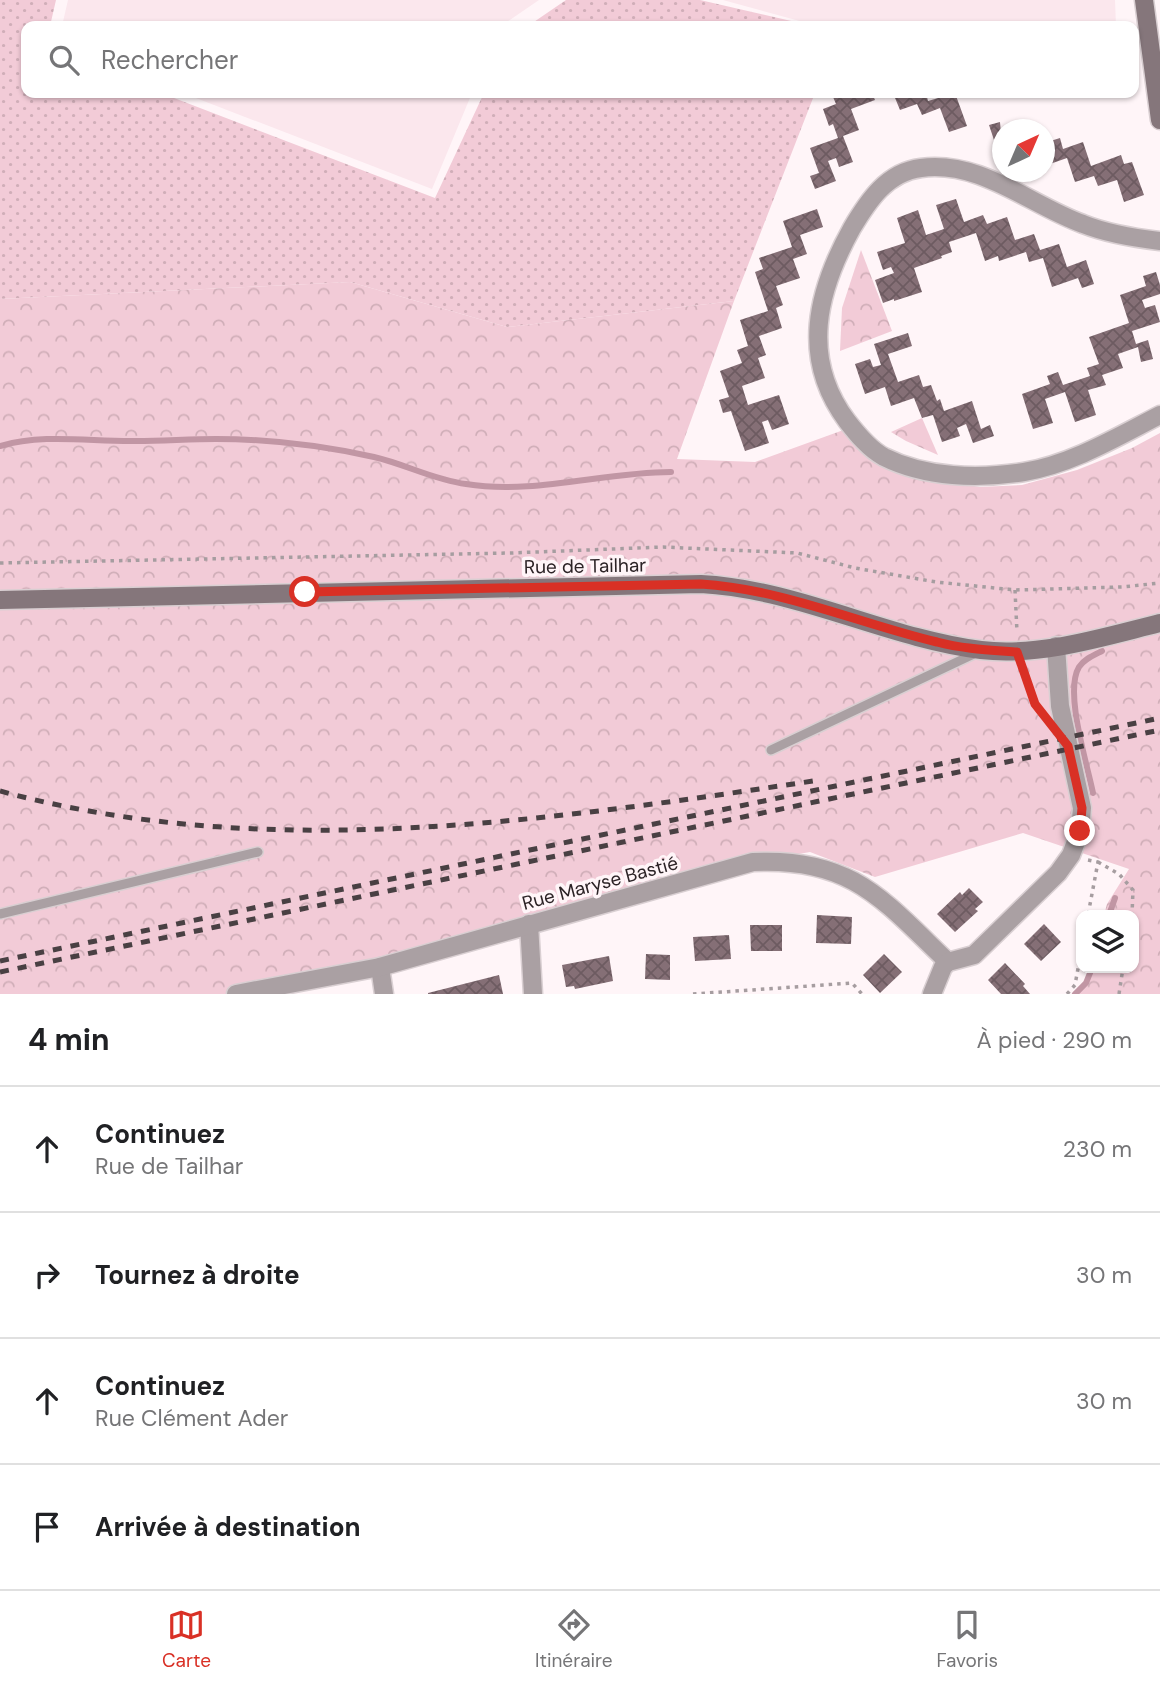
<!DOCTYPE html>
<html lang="fr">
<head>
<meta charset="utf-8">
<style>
  :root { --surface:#fff; --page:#f2f2f2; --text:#202124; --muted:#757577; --line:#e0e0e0; --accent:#d93025 }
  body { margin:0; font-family:"DM Sans",sans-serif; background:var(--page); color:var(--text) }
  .controls { position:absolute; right:21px; bottom:21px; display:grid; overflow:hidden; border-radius:14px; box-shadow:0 2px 5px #0004 }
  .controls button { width:63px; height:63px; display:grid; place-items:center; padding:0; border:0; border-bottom:2px solid var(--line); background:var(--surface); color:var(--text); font:35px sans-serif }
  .compass { position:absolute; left:992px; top:119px; width:63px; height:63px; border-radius:50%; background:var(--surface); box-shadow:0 2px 5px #0004; rotate:44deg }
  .stop { position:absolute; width:21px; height:21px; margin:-16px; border:5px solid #d93025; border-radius:50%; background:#fff }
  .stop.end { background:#d93025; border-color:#fff; box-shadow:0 2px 7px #0008 }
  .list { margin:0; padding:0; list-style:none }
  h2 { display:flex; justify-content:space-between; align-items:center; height:91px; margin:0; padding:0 28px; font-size:30px }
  h2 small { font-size:23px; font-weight:400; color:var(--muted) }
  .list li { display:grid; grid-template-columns:46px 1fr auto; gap:21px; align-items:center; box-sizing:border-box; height:126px; padding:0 28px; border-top:2px solid var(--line) }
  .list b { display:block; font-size:26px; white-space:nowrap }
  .list p { margin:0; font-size:23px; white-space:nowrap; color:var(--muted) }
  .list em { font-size:23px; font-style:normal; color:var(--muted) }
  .icon { flex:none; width:38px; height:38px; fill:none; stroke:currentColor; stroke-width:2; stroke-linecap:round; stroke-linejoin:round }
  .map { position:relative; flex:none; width:1160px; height:994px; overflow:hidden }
  .search { position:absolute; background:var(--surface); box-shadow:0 2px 5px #0004; left:21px; right:21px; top:21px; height:77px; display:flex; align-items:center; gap:18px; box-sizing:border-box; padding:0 24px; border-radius:14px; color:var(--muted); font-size:26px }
  .sheet { height:595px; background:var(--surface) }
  nav { display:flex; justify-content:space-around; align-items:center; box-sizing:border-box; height:98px; border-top:2px solid var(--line); background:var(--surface); font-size:19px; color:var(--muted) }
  nav a { display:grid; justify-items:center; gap:4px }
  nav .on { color:var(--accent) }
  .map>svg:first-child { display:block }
  .built { fill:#fbe7ed }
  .grass { fill:url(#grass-dots) }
  .forest { fill:url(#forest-crowns) }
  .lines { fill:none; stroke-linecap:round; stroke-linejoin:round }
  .stream { stroke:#c196a4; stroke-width:6 }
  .building { fill:url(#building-cross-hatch) }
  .lane-casing { stroke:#d9cfd2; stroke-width:12 }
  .street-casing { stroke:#d9cfd2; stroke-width:21 }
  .secondary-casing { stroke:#d9cfd2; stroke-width:21 }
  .path { stroke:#a69da0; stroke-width:3.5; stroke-dasharray:3.5 5; stroke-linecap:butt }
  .lane { stroke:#aaa0a3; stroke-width:9 }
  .street { stroke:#aaa0a3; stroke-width:18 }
  .secondary { stroke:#85767b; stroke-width:18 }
  .rail { stroke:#494043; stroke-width:5; stroke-dasharray:9 9; stroke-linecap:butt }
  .route { stroke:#d93025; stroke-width:9 }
  .labels { text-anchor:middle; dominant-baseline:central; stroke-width:7; stroke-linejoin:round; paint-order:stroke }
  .street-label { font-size:19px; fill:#2c2326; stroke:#fff5f8 }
</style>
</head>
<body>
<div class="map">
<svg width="1160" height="994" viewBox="0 0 1160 994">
  <defs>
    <pattern id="grass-dots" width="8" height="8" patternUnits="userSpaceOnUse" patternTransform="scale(1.75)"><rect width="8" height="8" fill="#f2cbd7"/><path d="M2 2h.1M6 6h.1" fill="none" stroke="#d0aeb8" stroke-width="1.8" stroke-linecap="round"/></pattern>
    <pattern id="forest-crowns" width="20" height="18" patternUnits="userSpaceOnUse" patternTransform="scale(1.75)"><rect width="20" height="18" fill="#f2cbd7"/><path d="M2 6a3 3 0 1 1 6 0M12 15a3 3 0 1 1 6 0" fill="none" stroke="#d0aeb8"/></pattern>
    <pattern id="building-cross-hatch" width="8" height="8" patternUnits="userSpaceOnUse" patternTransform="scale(1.75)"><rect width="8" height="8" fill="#856f76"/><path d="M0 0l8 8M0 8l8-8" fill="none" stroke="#6d5b61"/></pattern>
  </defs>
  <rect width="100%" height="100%" fill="#fff5f8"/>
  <g class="built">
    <polygon points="68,0 539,0 501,26 62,26"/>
    <polygon points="723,0 1115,0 1116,26 818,26"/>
    <polygon points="183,93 472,93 432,189"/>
  </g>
  <g class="grass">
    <polygon points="0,0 56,0 50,26 26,26 26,93 161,93 435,198 484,93 815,93 734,301 507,327 350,282 0,299"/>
    <polygon points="566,0 700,0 813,26 528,26"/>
  </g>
  <g class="forest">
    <polygon points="861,250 892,331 840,351 842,308"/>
    <polygon points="350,282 507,327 734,301 677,459 755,462 849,428 939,480 980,487 1022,485 1077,470 1132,448 1160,433 1160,994 1073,994 1090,974 1091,968 1134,968 1134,915 1104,915 1107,904 1129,869 1023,833 875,877 810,852 753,862 529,924 236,994 0,994 0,299"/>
    <polygon points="922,418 938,455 906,441 891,432"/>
  </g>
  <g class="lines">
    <g class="stream">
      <path d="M0 446C45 433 91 442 137 441 163 441 190 439 216 439 268 439 324 446 374 457 405 464 434 480 466 484 534 495 603 472 671 472"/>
      <path d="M1093 793C1087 763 1064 692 1079 667 1084 659 1094 655 1102 651"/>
      <polyline points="1109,915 1115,898"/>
      <polyline points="1075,994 1086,983 1092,968"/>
    </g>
  </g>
  <g class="building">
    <polygon points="844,93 872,93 875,100 851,109 859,130 843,136 853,162 839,167 836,158 828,161 836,181 815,189 810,176 819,173 810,148 838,138 833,124 829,126 823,109 836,104 833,97"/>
    <polygon points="893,93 913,93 914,95 926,93 928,101 955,93 967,126 949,132 940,108 922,115 917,104 900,110"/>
    <polygon points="1000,122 1002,144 996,146 989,125"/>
    <polygon points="1060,138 1063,149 1083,142 1091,166 1121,155 1124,164 1132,162 1144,195 1124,202 1117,180 1098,186 1094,176 1075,182 1067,158 1047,165 1044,143"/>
    <polygon points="956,199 964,222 983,215 987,224 1007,217 1015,240 1034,234 1040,250 1059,244 1067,267 1086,260 1094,284 1082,288 1078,278 1052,287 1043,258 1029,262 1026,252 999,261 998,256 985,261 976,233 949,242 952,252 941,256 942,258 914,268 922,292 894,301 894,299 883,303 875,280 894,273 891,267 883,270 877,252 905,243 897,218 918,210 926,235 944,229 936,205"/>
    <polygon points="817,209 823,227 800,235 807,254 793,259 800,278 776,286 783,305 776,308 782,328 759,336 766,355 758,358 765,378 742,386 748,405 779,395 789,424 772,430 768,420 762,422 769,443 745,451 731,411 723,413 719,400 729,397 720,371 742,363 737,350 748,346 740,320 768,311 755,272 763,269 759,258 792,247 783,221"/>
    <polygon points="1156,272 1160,285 1160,294 1142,300 1145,308 1155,305 1160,322 1132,331 1136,344 1148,340 1153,359 1141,362 1138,347 1118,354 1123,368 1102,375 1106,385 1088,390 1096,415 1075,422 1065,392 1045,399 1053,423 1033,429 1022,394 1050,384 1047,376 1058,372 1063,385 1090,376 1087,368 1099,364 1089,337 1129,323 1120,295 1146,286 1143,276"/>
    <polygon points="908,333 912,346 888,354 898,382 919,375 923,387 931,385 937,401 940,399 944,411 972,401 981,429 990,425 994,436 973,443 966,424 957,428 960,436 942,442 933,415 922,418 914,398 891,406 885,387 865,394 855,364 870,359 873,367 881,365 874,344"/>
    <polygon points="969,888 983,902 975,909 978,911 955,932 937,914 960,892 962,895"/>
    <polygon points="817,915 852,917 851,944 816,943"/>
    <polygon points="1044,924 1061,942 1041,961 1024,944"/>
    <polygon points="750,925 782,925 782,951 751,951"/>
    <polygon points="729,935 731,959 695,961 693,937"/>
    <polygon points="646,954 670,955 670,980 645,979"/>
    <polygon points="884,954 902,972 880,993 863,975"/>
    <polygon points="609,956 613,981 575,989 574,986 566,987 562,965"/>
    <polygon points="1005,963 1025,984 1023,986 1030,994 1001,994 988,980"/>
    <polygon points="499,975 503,994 428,994 428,993"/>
  </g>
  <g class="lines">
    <defs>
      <g id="lane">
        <polyline points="771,750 978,652"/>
        <polyline points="0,914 258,852"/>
      </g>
      <g id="street">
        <path d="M1160 241C1134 238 1108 234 1083 224 1030 205 981 160 921 168 887 172 868 201 852 228 817 291 800 358 847 421 857 434 869 449 884 457 926 478 979 479 1024 472 1072 464 1117 437 1160 415"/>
        <polyline points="529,924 533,994"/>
        <polyline points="380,967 384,994"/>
        <path d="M236 994 380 967 753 862C852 857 883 900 948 962"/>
        <polyline points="932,994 943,967 948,962 974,955 1058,873 1071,855 1080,831 1082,808 1060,706 1056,646"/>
      </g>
      <g id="secondary">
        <polyline points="1144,0 1160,120"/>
        <path d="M0 600 701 584C798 589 886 638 981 650 1040 657 1103 637 1160 623"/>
      </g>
    </defs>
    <use href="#lane" class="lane-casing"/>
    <use href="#street" class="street-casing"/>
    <use href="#secondary" class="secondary-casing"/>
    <g class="path">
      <polyline points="0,563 511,553 663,547 797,553 855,568 936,582 1015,590 1122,587 1160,583"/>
      <polyline points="1015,590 1017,632"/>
      <polyline points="1024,670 1035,703 1041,711"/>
      <polyline points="1088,860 1098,862 1088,915"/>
      <polyline points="1098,862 1119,874 1133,890 1132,915"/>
      <polyline points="693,994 852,983 862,994"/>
      <polyline points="1067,994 1075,985 1081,952"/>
      <polyline points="1119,994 1123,968"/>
    </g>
    <use href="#lane" class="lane"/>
    <use href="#street" class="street"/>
    <use href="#secondary" class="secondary"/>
    <g class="rail">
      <path d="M0 791C268 864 550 820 820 780"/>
      <polyline points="0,961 1160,718"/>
      <polyline points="0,972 1160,730"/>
    </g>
  </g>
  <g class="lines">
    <path class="route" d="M305 592 701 584C782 589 858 623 937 642 963 649 990 650 1017 652L1035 704 1068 746 1082 808 1080 831"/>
  </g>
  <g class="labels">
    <g class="street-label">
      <text transform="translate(585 566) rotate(-1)">Rue de Tailhar</text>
      <text transform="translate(600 883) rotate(-15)">Rue Maryse Bastié</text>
    </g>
  </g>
</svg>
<div class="controls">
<button><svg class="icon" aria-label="layers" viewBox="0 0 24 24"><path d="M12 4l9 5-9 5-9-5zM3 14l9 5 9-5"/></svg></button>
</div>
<svg class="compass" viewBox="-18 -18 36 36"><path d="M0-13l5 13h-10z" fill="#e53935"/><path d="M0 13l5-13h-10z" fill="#757577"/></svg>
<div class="stop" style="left:305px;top:592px"></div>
<div class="stop end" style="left:1080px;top:831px"></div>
<div class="search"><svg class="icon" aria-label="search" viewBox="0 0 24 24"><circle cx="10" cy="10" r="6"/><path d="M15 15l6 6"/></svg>Rechercher</div>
</div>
<section class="sheet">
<h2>4 min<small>À pied · 290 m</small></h2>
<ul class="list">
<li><svg class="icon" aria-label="ahead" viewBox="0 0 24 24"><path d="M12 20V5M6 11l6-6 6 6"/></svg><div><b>Continuez</b><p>Rue de Tailhar</p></div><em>230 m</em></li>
<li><svg class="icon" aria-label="right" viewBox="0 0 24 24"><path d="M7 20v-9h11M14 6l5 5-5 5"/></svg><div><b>Tournez à droite</b></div><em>30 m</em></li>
<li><svg class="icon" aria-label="ahead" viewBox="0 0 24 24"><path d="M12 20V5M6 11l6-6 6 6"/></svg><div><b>Continuez</b><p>Rue Clément Ader</p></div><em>30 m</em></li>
<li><svg class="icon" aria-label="arrive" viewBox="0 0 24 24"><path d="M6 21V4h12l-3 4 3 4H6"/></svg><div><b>Arrivée à destination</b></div></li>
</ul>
</section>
<nav>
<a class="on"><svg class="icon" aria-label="map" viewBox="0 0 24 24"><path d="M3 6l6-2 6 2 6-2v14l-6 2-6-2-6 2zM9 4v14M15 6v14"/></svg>Carte</a>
<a><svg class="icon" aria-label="directions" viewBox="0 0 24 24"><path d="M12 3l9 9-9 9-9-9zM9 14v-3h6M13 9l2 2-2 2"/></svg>Itinéraire</a>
<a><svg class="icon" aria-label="saved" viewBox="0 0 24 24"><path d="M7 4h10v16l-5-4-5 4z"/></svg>Favoris</a>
</nav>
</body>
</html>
